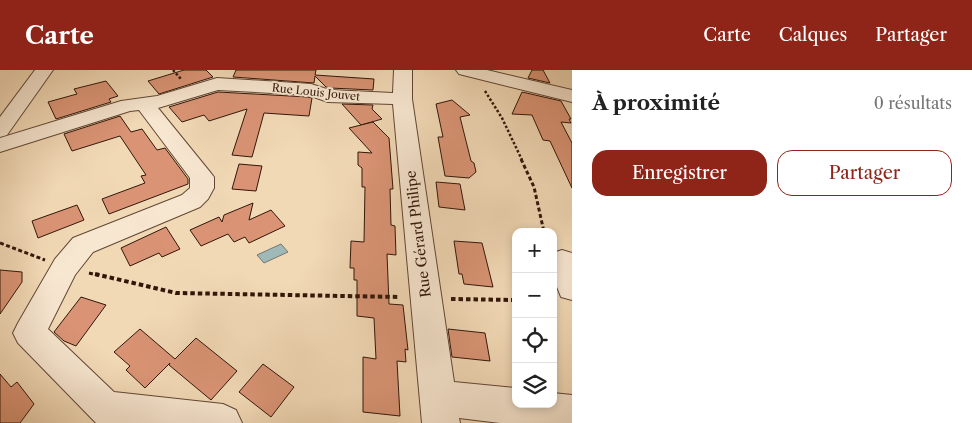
<!DOCTYPE html>
<html lang="fr">
<head>
<meta charset="utf-8">
<style>
  :root { --surface:#fff; --page:#f2f2f2; --text:#222; --muted:#767676; --line:#e0e0e0; --accent:#8f2418 }
  body { margin:0; font-family:"Libre Caslon Text",serif; background:var(--page); color:var(--text) }
  .controls { position:absolute; right:15px; bottom:15px; display:grid; overflow:hidden; border-radius:10px; box-shadow:0 2px 8px #0003 }
  .controls button { width:45px; height:45px; display:grid; place-items:center; padding:0; border:0; border-bottom:1px solid var(--line); background:var(--surface); color:var(--text); font:25px sans-serif }
  .list { margin:0; padding:0; list-style:none }
  h2 { display:flex; justify-content:space-between; align-items:center; height:65px; margin:0; padding:0 20px; font-size:21px }
  h2 small { font-size:16px; font-weight:400; color:var(--muted) }
  .actions { display:flex; gap:10px; padding:15px 20px }
  .actions a { flex:1; padding:11px 0; border:1px solid var(--accent); border-radius:15px; text-align:center; font-size:18px; color:var(--accent) }
  .actions .main { background:var(--accent); color:#fff }
  .icon { flex:none; width:28px; height:28px; fill:none; stroke:currentColor; stroke-width:2; stroke-linecap:round; stroke-linejoin:round }
  .map { position:relative; flex:none; width:572px; height:353px; overflow:hidden }
  header { display:flex; align-items:center; gap:30px; box-sizing:border-box; height:70px; padding:0 25px; background:var(--accent); color:#fff }
  header strong { font-size:24px }
  nav { display:flex; gap:28px; margin-inline-start:auto; font-size:18px }
  main { display:flex }
  aside { flex:1; background:var(--surface) }
  .map>svg:first-child { display:block }
  .water { fill:#9fb8b8; stroke:#737772 }
  .building { fill:#da9475; stroke:#311609 }
  .lines { fill:none; stroke-linecap:round; stroke-linejoin:round }
  .minor-casing { stroke:#614734; stroke-width:2 }
  .path-far2 { stroke:#311609; stroke-width:2.5; stroke-dasharray:2.5 2; stroke-linecap:butt }
  .path-far1 { stroke:#311609; stroke-width:3; stroke-dasharray:4 2.5; stroke-linecap:butt }
  .path { stroke:#311609; stroke-width:4; stroke-dasharray:4.5 3; stroke-linecap:butt }
  .minor { fill:#f7e6d0; fill-rule:evenodd }
  .labels { text-anchor:middle; dominant-baseline:central; stroke-width:4; stroke-linejoin:round; paint-order:stroke }
  .far-street-label { font-size:11px; fill:#311609; stroke:#f7e6d0 }
  .street-label { font-size:14px; fill:#311609; stroke:#f7e6d0 }
</style>
</head>
<body>
<header>
<strong>Carte</strong>
<nav><a>Carte</a><a>Calques</a><a>Partager</a></nav>
</header>
<main>
<div class="map">
<svg width="572" height="353" viewBox="0 0 572 353">
  <rect width="100%" height="100%" fill="#f2d9b6"/>
  <filter id="stains"><feTurbulence type="fractalNoise" baseFrequency=".004" numOctaves="4"/><feColorMatrix values="0 0 0 0 .2 0 0 0 0 .09 0 0 0 0 .02 0 0 0 .5 -.17"/></filter>
  <radialGradient id="worn" r=".72"><stop offset=".6" stop-color="#630" stop-opacity="0"/><stop offset="1" stop-color="#630" stop-opacity=".3"/></radialGradient>
  <polygon class="water" points="281,174 288,182 264,193 257,185"/>
  <g class="building">
    <polygon points="184,0 206,0 213,7 159,24 148,11"/>
    <polygon points="236,0 316,0 315,5 374,9 373,20 330,18 326,17 315,6 314,13 233,7"/>
    <polygon points="532,0 543,0 550,13 528,8"/>
    <polygon points="106,11 118,26 109,29 111,32 56,49 48,32 77,24 74,19"/>
    <polygon points="218,22 308,27 312,28 309,46 264,43 252,87 232,85 247,39 209,51 204,45 182,52 169,37"/>
    <polygon points="522,22 561,31 571,49 569,49 571,53 561,52 572,73 572,118 550,71 543,70 532,45 512,44"/>
    <polygon points="452,30 470,45 460,47 471,91 474,93 476,102 469,108 445,106 438,67 443,67 436,34"/>
    <polygon points="342,34 373,35 372,39 382,49 361,55"/>
    <polygon points="120,46 131,62 142,59 157,80 165,78 188,109 188,114 109,144 102,129 145,113 141,106 146,105 120,66 72,81 64,64"/>
    <polygon points="373,52 389,68 393,119 390,119 391,155 395,156 396,185 387,184 389,234 403,235 408,280 405,279 406,292 397,291 400,346 363,342 363,287 376,289 374,248 357,246 357,210 354,210 354,198 350,198 351,171 364,172 365,117 362,117 362,98 358,95 358,82 372,83 349,58"/>
    <polygon points="239,94 262,96 256,121 232,119"/>
    <polygon points="436,112 460,114 465,140 439,137"/>
    <polygon points="253,133 249,150 271,140 285,156 249,173 245,167 234,172 228,164 201,176 190,160 219,147 222,152 224,145"/>
    <polygon points="77,135 84,150 38,168 32,151"/>
    <polygon points="166,157 180,179 162,187 159,183 130,196 121,178"/>
    <polygon points="454,171 482,173 493,217 464,214 462,204 459,204"/>
    <polygon points="0,200 22,202 22,212 0,244"/>
    <polygon points="81,227 106,235 76,276 64,271 54,262"/>
    <polygon points="140,259 175,289 196,268 237,301 211,330 169,295 170,293 145,318 126,300 130,296 114,282"/>
    <polygon points="448,259 485,263 490,291 452,287"/>
    <polygon points="263,294 294,317 271,347 239,322"/>
    <polygon points="0,304 11,317 17,312 34,334 20,353 0,353"/>
  </g>
  <g class="lines">
    <defs>
      <g id="minor">
        <polygon points="35,0 53,0 7,65 0,67 0,47"/>
        <polygon points="394,0 412,0 412,29 454,312 516,318 516,334 553,334 553,323 572,325 572,353 500,353 459,348 460,353 422,353 393,34 328,32 308,25 218,20 158,38 210,102 214,107 214,118 208,129 200,137 93,182 75,205 48,259 114,322 223,334 236,340 242,353 96,353 18,273 13,263 18,253 55,189 73,168 182,125 190,118 190,108 139,40 130,41 0,82 0,68 121,31 157,26 217,8 311,14 330,20 393,23"/>
        <polygon points="456,0 487,0 572,20 572,32 459,4"/>
        <polygon points="562,180 572,183 572,230 561,227 553,207 553,183"/>
      </g>
    </defs>
    <use href="#minor" class="minor-casing"/>
    <g class="path-far2">
      <polyline points="173,0 181,9"/>
      <polyline points="485,21 502,48 522,90"/>
    </g>
    <g class="path-far1">
      <polyline points="521,89 534,117 544,162"/>
      <polyline points="0,173 45,190"/>
      <polyline points="89,203 101,206"/>
    </g>
    <g class="path">
      <polyline points="95,204 176,223 400,227"/>
      <polyline points="451,229 516,230"/>
    </g>
    <use href="#minor" class="minor"/>
  </g>
  <g class="labels">
    <g class="far-street-label">
      <text transform="translate(316 22) rotate(6)">Rue Louis Jouvet</text>
    </g>
    <g class="street-label">
      <text transform="translate(418 164) rotate(-97)">Rue Gérard Philipe</text>
    </g>
  </g>
  <rect width="100%" height="100%" filter="url(#stains)"/>
  <rect width="100%" height="100%" fill="url(#worn)"/>
</svg>
<div class="controls">
<button>+</button>
<button>−</button>
<button><svg class="icon" aria-label="locate" viewBox="0 0 24 24"><circle cx="12" cy="12" r="6"/><path d="M12 2v4M12 18v4M2 12h4M18 12h4"/></svg></button>
<button><svg class="icon" aria-label="layers" viewBox="0 0 24 24"><path d="M12 4l9 5-9 5-9-5zM3 14l9 5 9-5"/></svg></button>
</div>
</div>
<aside>
<h2>À proximité<small>0 résultats</small></h2>
<ul class="list">
</ul>
<div class="actions"><a class="main">Enregistrer</a><a>Partager</a></div>
</aside>
</main>
</body>
</html>
